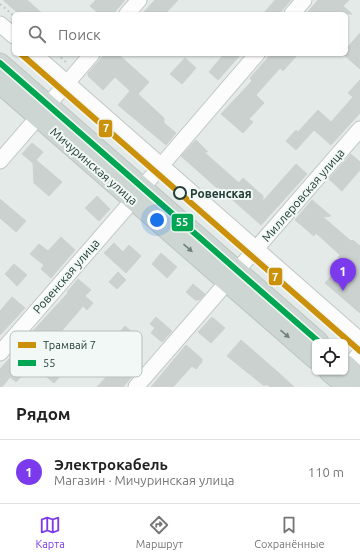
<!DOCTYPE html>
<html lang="ru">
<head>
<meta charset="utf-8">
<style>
  :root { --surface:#fff; --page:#f6f6f6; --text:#222; --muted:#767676; --line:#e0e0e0; --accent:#7c3aed }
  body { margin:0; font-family:Ubuntu,sans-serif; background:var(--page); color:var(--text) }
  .controls { position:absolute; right:12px; bottom:12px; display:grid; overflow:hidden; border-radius:6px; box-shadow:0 1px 3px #0004 }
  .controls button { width:36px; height:36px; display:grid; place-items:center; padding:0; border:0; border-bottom:1px solid var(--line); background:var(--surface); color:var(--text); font:20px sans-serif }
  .you { position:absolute; left:157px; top:220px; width:14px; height:14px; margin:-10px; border:3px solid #fff; border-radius:50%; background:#1a73e8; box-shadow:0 0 0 6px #1a73e833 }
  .badge { display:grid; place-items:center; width:26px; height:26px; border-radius:50%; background:var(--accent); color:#fff; font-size:13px; font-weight:700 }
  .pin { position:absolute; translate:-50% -33px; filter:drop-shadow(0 1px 2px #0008) }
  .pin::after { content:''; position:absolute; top:21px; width:14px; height:12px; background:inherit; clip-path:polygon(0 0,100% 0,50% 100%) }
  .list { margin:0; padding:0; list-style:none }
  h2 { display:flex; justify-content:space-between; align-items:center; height:52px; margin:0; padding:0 16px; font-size:17px }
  h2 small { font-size:13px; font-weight:400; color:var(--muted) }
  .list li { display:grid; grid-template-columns:26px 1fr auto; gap:12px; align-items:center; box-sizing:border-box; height:64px; padding:0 16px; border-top:1px solid var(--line) }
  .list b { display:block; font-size:15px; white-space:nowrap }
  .list p { margin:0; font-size:13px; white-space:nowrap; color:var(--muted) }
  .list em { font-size:13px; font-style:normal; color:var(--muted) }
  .icon { flex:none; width:22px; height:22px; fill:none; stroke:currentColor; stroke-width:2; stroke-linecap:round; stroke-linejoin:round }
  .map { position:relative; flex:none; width:360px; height:387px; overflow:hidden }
  .search { position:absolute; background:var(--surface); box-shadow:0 1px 3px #0004; left:12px; right:12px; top:12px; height:44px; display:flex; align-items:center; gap:10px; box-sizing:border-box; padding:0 14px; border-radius:6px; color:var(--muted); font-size:15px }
  .sheet { height:116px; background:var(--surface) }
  nav { display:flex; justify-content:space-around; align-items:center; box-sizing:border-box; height:56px; border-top:1px solid var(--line); background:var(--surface); font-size:11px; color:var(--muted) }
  nav a { display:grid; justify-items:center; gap:2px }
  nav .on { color:var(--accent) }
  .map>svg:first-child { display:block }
  .building { fill:#cbd1ce; stroke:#cdd2d0 }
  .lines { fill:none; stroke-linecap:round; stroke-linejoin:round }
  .minor-casing { stroke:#c1c7c4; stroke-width:17 }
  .major-casing { stroke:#bdc6c3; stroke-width:21 }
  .path { stroke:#c1cac6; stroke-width:2; stroke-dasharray:2 3; stroke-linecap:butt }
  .minor { stroke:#fbfcfb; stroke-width:15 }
  .major { stroke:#cdd6d3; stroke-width:19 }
  .bus-1-casing { stroke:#f2f8f5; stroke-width:9 }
  .bus-1 { stroke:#00a651; stroke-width:6 }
  .tram-1-casing { stroke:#f2f8f5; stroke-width:9 }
  .tram-1 { stroke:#cc910b; stroke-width:6 }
  .oneway { fill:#6f827d }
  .stop-dot { fill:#f2f8f5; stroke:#223d36; stroke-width:2 }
  .labels { text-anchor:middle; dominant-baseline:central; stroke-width:4; stroke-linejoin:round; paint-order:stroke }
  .street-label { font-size:12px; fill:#223d36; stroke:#f2f8f5 }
  .stop-label { font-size:12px; font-weight:bold; fill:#223d36; stroke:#f2f8f5; text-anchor:start }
  .key { fill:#f2f8f5; stroke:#b4c0bc; stroke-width:1 }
  .key-label { font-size:11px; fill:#223d36 }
  .line-badge { stroke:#f2f8f5; stroke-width:1.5 }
  .badge-label { font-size:11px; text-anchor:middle; font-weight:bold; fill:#fff }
</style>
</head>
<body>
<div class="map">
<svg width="360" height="387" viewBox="0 0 360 387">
  <rect width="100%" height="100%" fill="#e4eae7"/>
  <g class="building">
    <polygon points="3,0 27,0 43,14 19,14"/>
    <polygon points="96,0 125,0 113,14 99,14 90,6"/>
    <polygon points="155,0 178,0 165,14 142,14"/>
    <polygon points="275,0 291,0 279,14 263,14"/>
    <polygon points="318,0 349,0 343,6 352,14 306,14"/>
    <polygon points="360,33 360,69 343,54 346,54 346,49"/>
    <polygon points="105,54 118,54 149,82 138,94 164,118 164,123 176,133 166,145 118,105 130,91 115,77 103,90 88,76 88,73"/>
    <polygon points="224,54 241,54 218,80 209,72"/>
    <polygon points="271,54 298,54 283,71 280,68 256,95 264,103 249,119 253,122 243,133 221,114 252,81 250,78"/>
    <polygon points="185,58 196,68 182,84 170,74"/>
    <polygon points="360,80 360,113 331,145 314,130 296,150 286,141 296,130 298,132 318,110 331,122 353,97 348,93"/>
    <polygon points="196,140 208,152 204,152 239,183 243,178 263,196 263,201 296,164 307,174 261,225 218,187 217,188 181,156"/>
    <polygon points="32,143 43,152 36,160 62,182 49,196 34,183 33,163 22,154"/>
    <polygon points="351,154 360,162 360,170 342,191 329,179"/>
    <polygon points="97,196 110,209 99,221 85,208"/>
    <polygon points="0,199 26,221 16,232 0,218"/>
    <polygon points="312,200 331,216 323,217 351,241 353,240 360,246 360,313 325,283 343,262 338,257 340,255 316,233 314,236 295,220"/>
    <polygon points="61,237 75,250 51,278 41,269 44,265 30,254 39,244 48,251"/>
    <polygon points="114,243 123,252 129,245 141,256 126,273 104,253"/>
    <polygon points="161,253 177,267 167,278 152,264"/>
    <polygon points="14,264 27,275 17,286 5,274"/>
    <polygon points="118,272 126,280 117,289 109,282"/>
    <polygon points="78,279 91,290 85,296 93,303 87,310 83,306 48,347 32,332 68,293 67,292"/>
    <polygon points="193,284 205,294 199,300 195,300 186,292"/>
    <polygon points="12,297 25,308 0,335 0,311"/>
    <polygon points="156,317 172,331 162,342 151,333 155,328 150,324"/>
    <polygon points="212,317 225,328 211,343 198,332"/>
    <polygon points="125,326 134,334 125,344 116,336"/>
    <polygon points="241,340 279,373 294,387 270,387 268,385 263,385 227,356"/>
    <polygon points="186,345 202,359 202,362 196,369 192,366 173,387 151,387"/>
    <polygon points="49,351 68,368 54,383 35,367"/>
    <polygon points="9,359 25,372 16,382 10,377 2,387 0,387 0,369"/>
    <polygon points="121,361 135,373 123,387 97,387"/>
  </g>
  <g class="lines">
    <defs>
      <g id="minor">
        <polyline points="127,14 139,0"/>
        <polyline points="292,14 304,0"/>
        <polyline points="0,24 14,36"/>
        <polyline points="34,54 360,340"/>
        <polyline points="48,105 92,54"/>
        <polyline points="0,161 38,117"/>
        <polyline points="142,188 257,54"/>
        <polyline points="0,353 133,200"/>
        <polyline points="345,370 360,353"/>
        <polyline points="136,387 360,129"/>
      </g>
      <g id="major">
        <polyline points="0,63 319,342"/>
        <polyline points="0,84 315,359"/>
        <polyline points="345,364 360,378"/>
        <polyline points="329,372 347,387"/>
      </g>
    </defs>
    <use href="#minor" class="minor-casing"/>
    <use href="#major" class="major-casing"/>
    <g class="path">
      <polyline points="0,4 14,16"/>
      <polyline points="57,54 67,63"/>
    </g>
    <use href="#minor" class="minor"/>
    <use href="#major" class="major"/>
    <defs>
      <polyline id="bus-1" points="0,63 319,342"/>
    </defs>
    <use href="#bus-1" class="bus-1-casing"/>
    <use href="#bus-1" class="bus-1"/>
    <defs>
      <polyline id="tram-1" points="21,54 360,351"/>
    </defs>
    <use href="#tram-1" class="tram-1-casing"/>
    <use href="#tram-1" class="tram-1"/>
  </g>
  <defs><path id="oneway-solid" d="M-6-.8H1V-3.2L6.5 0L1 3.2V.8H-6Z"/></defs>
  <g class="oneway">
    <use href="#oneway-solid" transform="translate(188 248) rotate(41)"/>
    <use href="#oneway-solid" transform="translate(285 334) rotate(41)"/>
  </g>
  <circle class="stop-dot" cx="180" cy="193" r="6"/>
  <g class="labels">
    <g class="street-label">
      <text transform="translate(94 166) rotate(41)">Мичуринская улица</text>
      <text transform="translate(303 195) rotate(-49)">Миллеровская улица</text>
      <text transform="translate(66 276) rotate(-49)">Ровенская улица</text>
    </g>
    <g class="stop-label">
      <text x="190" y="193">Ровенская</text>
    </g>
  </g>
  <rect x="10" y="331" width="132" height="46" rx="6" class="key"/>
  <rect x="18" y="342" width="18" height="6" fill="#cc910b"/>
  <rect x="18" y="360" width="18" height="6" fill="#00a651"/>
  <g class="key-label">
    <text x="43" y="349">Трамвай 7</text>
    <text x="43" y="367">55</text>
  </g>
  <g class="line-badge">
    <rect x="98" y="119" width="15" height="19" rx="4" fill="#cc910b"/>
    <rect x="171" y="213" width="23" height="19" rx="4" fill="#00a651"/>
    <rect x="268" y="267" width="15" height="19" rx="4" fill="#cc910b"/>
  </g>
  <g class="badge-label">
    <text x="106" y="132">7</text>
    <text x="182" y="226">55</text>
    <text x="275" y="281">7</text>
  </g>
</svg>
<div class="controls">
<button><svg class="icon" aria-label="locate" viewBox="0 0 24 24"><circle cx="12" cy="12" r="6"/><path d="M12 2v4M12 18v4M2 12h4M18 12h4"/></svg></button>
</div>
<div class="you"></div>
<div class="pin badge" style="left:343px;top:291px">1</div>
<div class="search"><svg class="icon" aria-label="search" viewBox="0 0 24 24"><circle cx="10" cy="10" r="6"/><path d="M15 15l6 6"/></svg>Поиск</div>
</div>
<section class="sheet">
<h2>Рядом<small></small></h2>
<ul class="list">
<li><span class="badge">1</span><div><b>Электрокабель</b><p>Магазин · Мичуринская улица</p></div><em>110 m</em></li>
</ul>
</section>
<nav>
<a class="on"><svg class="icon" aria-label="map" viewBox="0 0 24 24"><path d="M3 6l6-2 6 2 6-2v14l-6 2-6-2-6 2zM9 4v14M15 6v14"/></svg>Карта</a>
<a><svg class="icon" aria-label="directions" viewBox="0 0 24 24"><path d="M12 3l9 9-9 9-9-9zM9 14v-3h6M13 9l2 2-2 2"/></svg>Маршрут</a>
<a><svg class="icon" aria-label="saved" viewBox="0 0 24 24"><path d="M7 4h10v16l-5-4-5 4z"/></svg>Сохранённые</a>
</nav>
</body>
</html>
